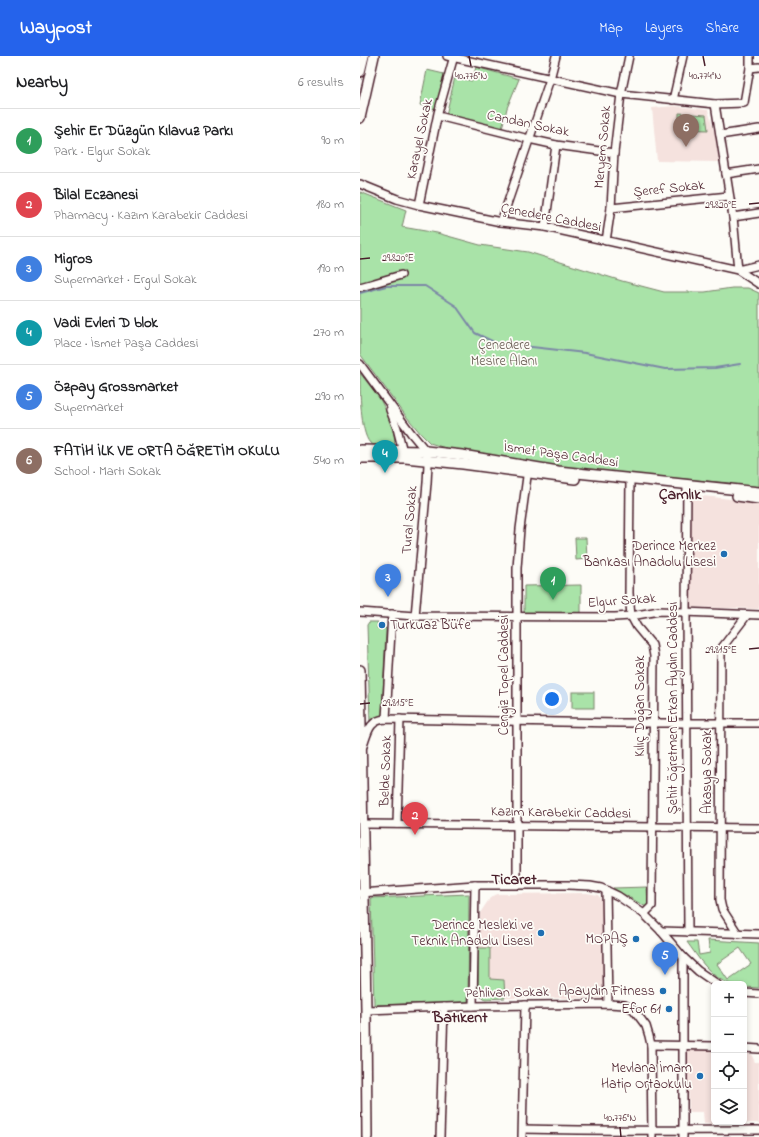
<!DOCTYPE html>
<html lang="en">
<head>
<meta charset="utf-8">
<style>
  :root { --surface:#fff; --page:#f6f6f6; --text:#202124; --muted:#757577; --line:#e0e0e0; --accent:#2563eb }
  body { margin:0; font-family:"Indie Flower",sans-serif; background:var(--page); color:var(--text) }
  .controls { position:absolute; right:12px; bottom:12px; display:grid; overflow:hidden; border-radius:6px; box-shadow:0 2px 6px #0003 }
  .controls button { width:36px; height:36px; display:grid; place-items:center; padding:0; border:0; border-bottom:1px solid var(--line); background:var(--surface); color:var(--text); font:20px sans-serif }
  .you { position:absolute; left:192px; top:643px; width:14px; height:14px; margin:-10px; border:3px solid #fff; border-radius:50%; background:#1a73e8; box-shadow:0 0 0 6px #1a73e833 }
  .badge { display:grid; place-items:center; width:26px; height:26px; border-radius:50%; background:var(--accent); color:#fff; font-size:13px; font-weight:700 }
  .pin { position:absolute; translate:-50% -33px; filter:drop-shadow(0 1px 2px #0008) }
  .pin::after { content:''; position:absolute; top:21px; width:14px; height:12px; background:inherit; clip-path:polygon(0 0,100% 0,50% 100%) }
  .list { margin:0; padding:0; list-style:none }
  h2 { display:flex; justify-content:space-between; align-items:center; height:52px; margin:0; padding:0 16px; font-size:17px }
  h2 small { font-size:13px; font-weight:400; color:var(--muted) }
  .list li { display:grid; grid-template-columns:26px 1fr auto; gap:12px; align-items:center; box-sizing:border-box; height:64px; padding:0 16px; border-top:1px solid var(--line) }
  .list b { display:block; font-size:15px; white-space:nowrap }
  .list p { margin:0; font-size:13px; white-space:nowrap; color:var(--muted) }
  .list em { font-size:13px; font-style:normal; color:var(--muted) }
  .icon { flex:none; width:22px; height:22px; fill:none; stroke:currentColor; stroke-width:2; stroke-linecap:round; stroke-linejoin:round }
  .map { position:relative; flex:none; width:399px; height:1081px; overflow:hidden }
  header { display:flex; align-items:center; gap:24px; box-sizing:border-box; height:56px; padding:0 20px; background:var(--accent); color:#fff }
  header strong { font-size:19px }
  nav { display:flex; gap:22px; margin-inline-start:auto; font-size:14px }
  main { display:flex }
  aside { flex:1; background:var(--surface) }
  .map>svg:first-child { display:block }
  .built { fill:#f5e2de }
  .green { fill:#a9e3a8; stroke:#7a816a; fill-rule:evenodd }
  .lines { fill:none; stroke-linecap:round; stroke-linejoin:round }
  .stream { stroke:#7b87a6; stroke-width:2 }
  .minor-casing { stroke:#4a1f2b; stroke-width:10 }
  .major-casing { stroke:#4a1f2b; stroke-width:12 }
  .minor { stroke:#fdfcf7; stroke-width:7 }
  .major { stroke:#fdfcf7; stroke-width:9 }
  .ticks { fill:none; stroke:#4a1f2b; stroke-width:1.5 }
  .poi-dot { fill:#1f6fb2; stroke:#fdfcf7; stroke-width:1.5 }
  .labels { text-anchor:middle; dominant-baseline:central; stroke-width:3.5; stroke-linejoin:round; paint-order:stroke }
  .street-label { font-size:14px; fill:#4a1f2b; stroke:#fdfcf7 }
  .park-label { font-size:14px; fill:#665a50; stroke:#fdfcf7 }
  .poi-label { font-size:14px; fill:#4a1f2b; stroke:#fdfcf7; text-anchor:end }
  .quarter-label { font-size:16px; font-weight:bold; fill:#4a1f2b; stroke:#fdfcf7 }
  .ticks-label { font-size:10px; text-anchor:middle; fill:#4a1f2b; stroke:#fdfcf7; stroke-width:3.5; stroke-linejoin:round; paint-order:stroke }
</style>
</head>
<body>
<header>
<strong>Waypost</strong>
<nav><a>Map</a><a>Layers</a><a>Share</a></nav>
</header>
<main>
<aside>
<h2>Nearby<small>6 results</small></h2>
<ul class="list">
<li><span class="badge" style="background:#2e9e5b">1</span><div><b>Şehir Er Düzgün Kılavuz Parkı</b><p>Park · Elgur Sokak</p></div><em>90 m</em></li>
<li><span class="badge" style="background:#e0444e">2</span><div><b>Bilal Eczanesi</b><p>Pharmacy · Kazım Karabekir Caddesi</p></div><em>180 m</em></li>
<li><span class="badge" style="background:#3f7fe0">3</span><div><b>Migros</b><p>Supermarket · Ergul Sokak</p></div><em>190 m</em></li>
<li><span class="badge" style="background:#0f9aa8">4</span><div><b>Vadi Evleri D blok</b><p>Place · İsmet Paşa Caddesi</p></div><em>270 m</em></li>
<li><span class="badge" style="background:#3f7fe0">5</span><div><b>Özpay Grossmarket</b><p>Supermarket</p></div><em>290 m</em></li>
<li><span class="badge" style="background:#8d6e63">6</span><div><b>FATİH İLK VE ORTA ÖĞRETİM OKULU</b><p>School · Martı Sokak</p></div><em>540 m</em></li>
</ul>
</aside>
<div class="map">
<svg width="399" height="1081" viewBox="0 0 399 1081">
  <rect width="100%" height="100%" fill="#fdfcf7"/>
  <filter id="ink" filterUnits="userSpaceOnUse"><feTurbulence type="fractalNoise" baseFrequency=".025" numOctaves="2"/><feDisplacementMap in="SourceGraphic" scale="8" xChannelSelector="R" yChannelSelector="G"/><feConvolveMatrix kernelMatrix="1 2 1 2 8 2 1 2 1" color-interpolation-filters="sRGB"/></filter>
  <g filter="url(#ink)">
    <g class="built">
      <polygon points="315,50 348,54 355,78 359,106 297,105 292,52"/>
      <polygon points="333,439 399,446 399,553 329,551 329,442"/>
      <polygon points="227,837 238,839 243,846 245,942 145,942 144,924 130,923 130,892 118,892 120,857 128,845 134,839 137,838"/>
      <polygon points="327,992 354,995 354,1066 384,1066 384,998 391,998 395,1006 399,1006 399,1067 344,1068 343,1056 329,1056"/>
    </g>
    <g class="green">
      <polygon points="116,11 159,23 147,52 142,72 86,59 95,21 112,25"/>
      <polygon points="67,14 84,18 76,53 60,49"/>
      <polygon points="319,57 346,59 348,74 319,73"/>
      <polygon points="0,136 46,154 42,171 77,177 120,189 168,196 262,225 304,236 345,236 372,232 388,232 399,237 399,432 374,430 370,427 198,412 91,394 70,387 61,378 46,360 0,298"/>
      <path d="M0 317C6 325 12 332 18 340 24 349 38 380 34 390 27 390 16 391 10 387 0 376 0 334 0 317Z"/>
      <polygon points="215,482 226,482 227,503 216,504"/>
      <polygon points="221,529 221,558 164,557 164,530"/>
      <polygon points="9,566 18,566 17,572 26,572 22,661 10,666 7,569"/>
      <rect x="212" y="636" width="22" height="16"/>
      <polygon points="287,831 288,850 286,851 253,832"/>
      <polygon points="109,838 108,946 14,949 11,842"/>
      <path d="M348 884 399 887V932L384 931V928C379 928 373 929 368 927 350 921 338 901 327 886H337L339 899 350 897ZM380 892 391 908 368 924 357 908Z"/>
      <path d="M118 892H130V923L144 924 145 942 125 943C120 941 119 937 118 932Z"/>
    </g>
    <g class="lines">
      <polyline class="stream" points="0,237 26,230 65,230 96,250 115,277 136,287 225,297 305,313 355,312 380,308"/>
      <defs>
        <g id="minor">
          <polyline points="87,0 261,38 355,48 384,47 390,12 390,0"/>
          <polyline points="390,12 399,11"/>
          <polyline points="313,44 323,0"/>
          <polyline points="355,48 373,161 378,214"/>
          <polyline points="78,60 169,83 196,89 254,97"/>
          <polyline points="360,79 399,73"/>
          <polyline points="366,118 399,113"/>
          <polyline points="0,128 37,143 59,149 141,166 185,171 378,214 399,228"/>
          <polyline points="59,149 78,57 94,0"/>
          <polyline points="251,152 369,140"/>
          <polyline points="373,161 399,157"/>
          <polyline points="141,166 190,23 196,0"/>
          <polyline points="185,171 196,89"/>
          <polyline points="246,185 251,152 254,97 261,38 269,0"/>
          <polyline points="378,214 399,209"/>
          <polyline points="0,231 11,228 41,219"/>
          <polyline points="0,308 51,377 66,395 68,408 67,427 55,560"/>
          <polyline points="30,354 37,372 44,400"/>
          <polyline points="270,423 269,537 271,560 277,571 292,589 294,600 292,846 292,850 284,858"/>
          <polyline points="327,429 326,556 328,876"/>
          <polyline points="0,556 55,560 255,561 271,560 299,555 399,559"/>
          <polyline points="26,663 32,558"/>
          <path d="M3 690C8 676 9 664 26 663L259 667H399"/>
          <polyline points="3,768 399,772"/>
          <polyline points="37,768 40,663"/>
          <polyline points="157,828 157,512 160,473 168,413"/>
          <polyline points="246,834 248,948"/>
          <polyline points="0,837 115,829 208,829 230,830 241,832 258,840 284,858 301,875 323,901 338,915 357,928"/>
          <polyline points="301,875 399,878"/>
          <polyline points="378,878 362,853 360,844 361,593 387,559"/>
          <polyline points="323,901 323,1081"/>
          <polyline points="384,937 399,938"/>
          <polyline points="113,950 115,829"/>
          <polyline points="6,954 113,950 248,948 265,949 274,954 286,970 289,980 291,989 292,1081"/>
          <polyline points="291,989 354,990"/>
          <polyline points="384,992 399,993"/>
          <path d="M163 1073C241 1075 320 1074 399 1074"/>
          <polyline points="80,1081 84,951"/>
          <polyline points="162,1081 165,949"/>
        </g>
        <g id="major">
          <polyline points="0,16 4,0"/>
          <polyline points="0,62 14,0"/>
          <polyline points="0,394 66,395 102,399 198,415 399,436"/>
          <polyline points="0,402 45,402 103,408 215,423"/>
          <polyline points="377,440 399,443"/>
          <polyline points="0,614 6,954 7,1081"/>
        </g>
      </defs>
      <use href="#minor" class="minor-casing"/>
      <use href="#major" class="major-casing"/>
      <use href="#minor" class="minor"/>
      <use href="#major" class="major"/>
    </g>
  </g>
  <path class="ticks" d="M109 0 111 10M343 0 345 10M389 148 399 147M0 203 10 202M389 593 399 592M0 648 10 647M260 1071 261 1081"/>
  <g class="poi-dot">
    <circle cx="364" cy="498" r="4"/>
    <circle cx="22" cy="569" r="4"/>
    <circle cx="181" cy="877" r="4"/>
    <circle cx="276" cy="883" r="4"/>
    <circle cx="303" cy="935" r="4"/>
    <circle cx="309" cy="953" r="4"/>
    <circle cx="340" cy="1020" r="4"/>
  </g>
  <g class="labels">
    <g class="street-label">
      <text transform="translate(168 68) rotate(12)">Candan Sokak</text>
      <text transform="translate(60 83) rotate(-78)">Karayel Sokak</text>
      <text transform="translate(243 91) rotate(-85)">Meryem Sokak</text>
      <text transform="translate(309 133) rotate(-6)">Şeref Sokak</text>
      <text transform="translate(191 162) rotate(11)">Çenedere Caddesi</text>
      <text transform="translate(201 399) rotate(8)">İsmet Paşa Caddesi</text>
      <text transform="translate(50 464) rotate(-85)">Tural Sokak</text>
      <text transform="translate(262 545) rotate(-4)">Elgur Sokak</text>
      <text transform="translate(144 619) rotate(-90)">Cengiz Topel Caddesi</text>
      <text transform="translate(280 650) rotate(-90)">Kılıç Doğan Sokak</text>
      <text transform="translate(313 652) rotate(-90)">Şehit Öğretmen Erkan Aydın Caddesi</text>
      <text transform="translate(26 715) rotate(-88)">Belde Sokak</text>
      <text transform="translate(347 716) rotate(-90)">Akasya Sokak</text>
      <text transform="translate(201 757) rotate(1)">Kazım Karabekir Caddesi</text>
      <text transform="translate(147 937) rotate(-1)">Pehlivan Sokak</text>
    </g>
    <g class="park-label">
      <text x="144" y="289">Çenedere<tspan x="144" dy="16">Mesire Alanı</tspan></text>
    </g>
    <g class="poi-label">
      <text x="356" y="490">Derince Merkez<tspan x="356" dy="16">Bankası Anadolu Lisesi</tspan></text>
      <text x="30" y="569" text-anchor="start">Turkuaz Büfe</text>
      <text x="173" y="869">Derince Mesleki ve<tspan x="173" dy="16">Teknik Anadolu Lisesi</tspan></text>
      <text x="268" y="883">MOPAŞ</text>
      <text x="295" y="935">Apaydın Fitness</text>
      <text x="301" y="953">Efor 61</text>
      <text x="332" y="1012">Mevlana İmam<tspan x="332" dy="16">Hatip Ortaokulu</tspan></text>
    </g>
    <g class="quarter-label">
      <text x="320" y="439">Çamlık</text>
      <text x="154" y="824">Ticaret</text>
      <text x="100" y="962">Batıkent</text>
    </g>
  </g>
  <g class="ticks-label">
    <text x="111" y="23">40.776°N</text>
    <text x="345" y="23">40.774°N</text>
    <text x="361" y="152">29.820°E</text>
    <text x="38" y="205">29.820°E</text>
    <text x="361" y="597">29.815°E</text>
    <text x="38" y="650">29.815°E</text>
    <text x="260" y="1065">40.776°N</text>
  </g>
</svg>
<div class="controls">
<button>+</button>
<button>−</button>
<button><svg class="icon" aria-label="locate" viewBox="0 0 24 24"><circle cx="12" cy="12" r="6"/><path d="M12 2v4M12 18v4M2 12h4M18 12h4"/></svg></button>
<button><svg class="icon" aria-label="layers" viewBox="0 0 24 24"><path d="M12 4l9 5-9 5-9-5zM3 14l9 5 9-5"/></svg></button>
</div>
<div class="you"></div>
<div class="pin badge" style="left:193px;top:544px;background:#2e9e5b">1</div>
<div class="pin badge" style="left:55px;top:779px;background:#e0444e">2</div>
<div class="pin badge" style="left:28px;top:541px;background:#3f7fe0">3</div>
<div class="pin badge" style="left:25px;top:417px;background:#0f9aa8">4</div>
<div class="pin badge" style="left:305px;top:919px;background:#3f7fe0">5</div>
<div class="pin badge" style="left:326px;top:91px;background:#8d6e63">6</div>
</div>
</main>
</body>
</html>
